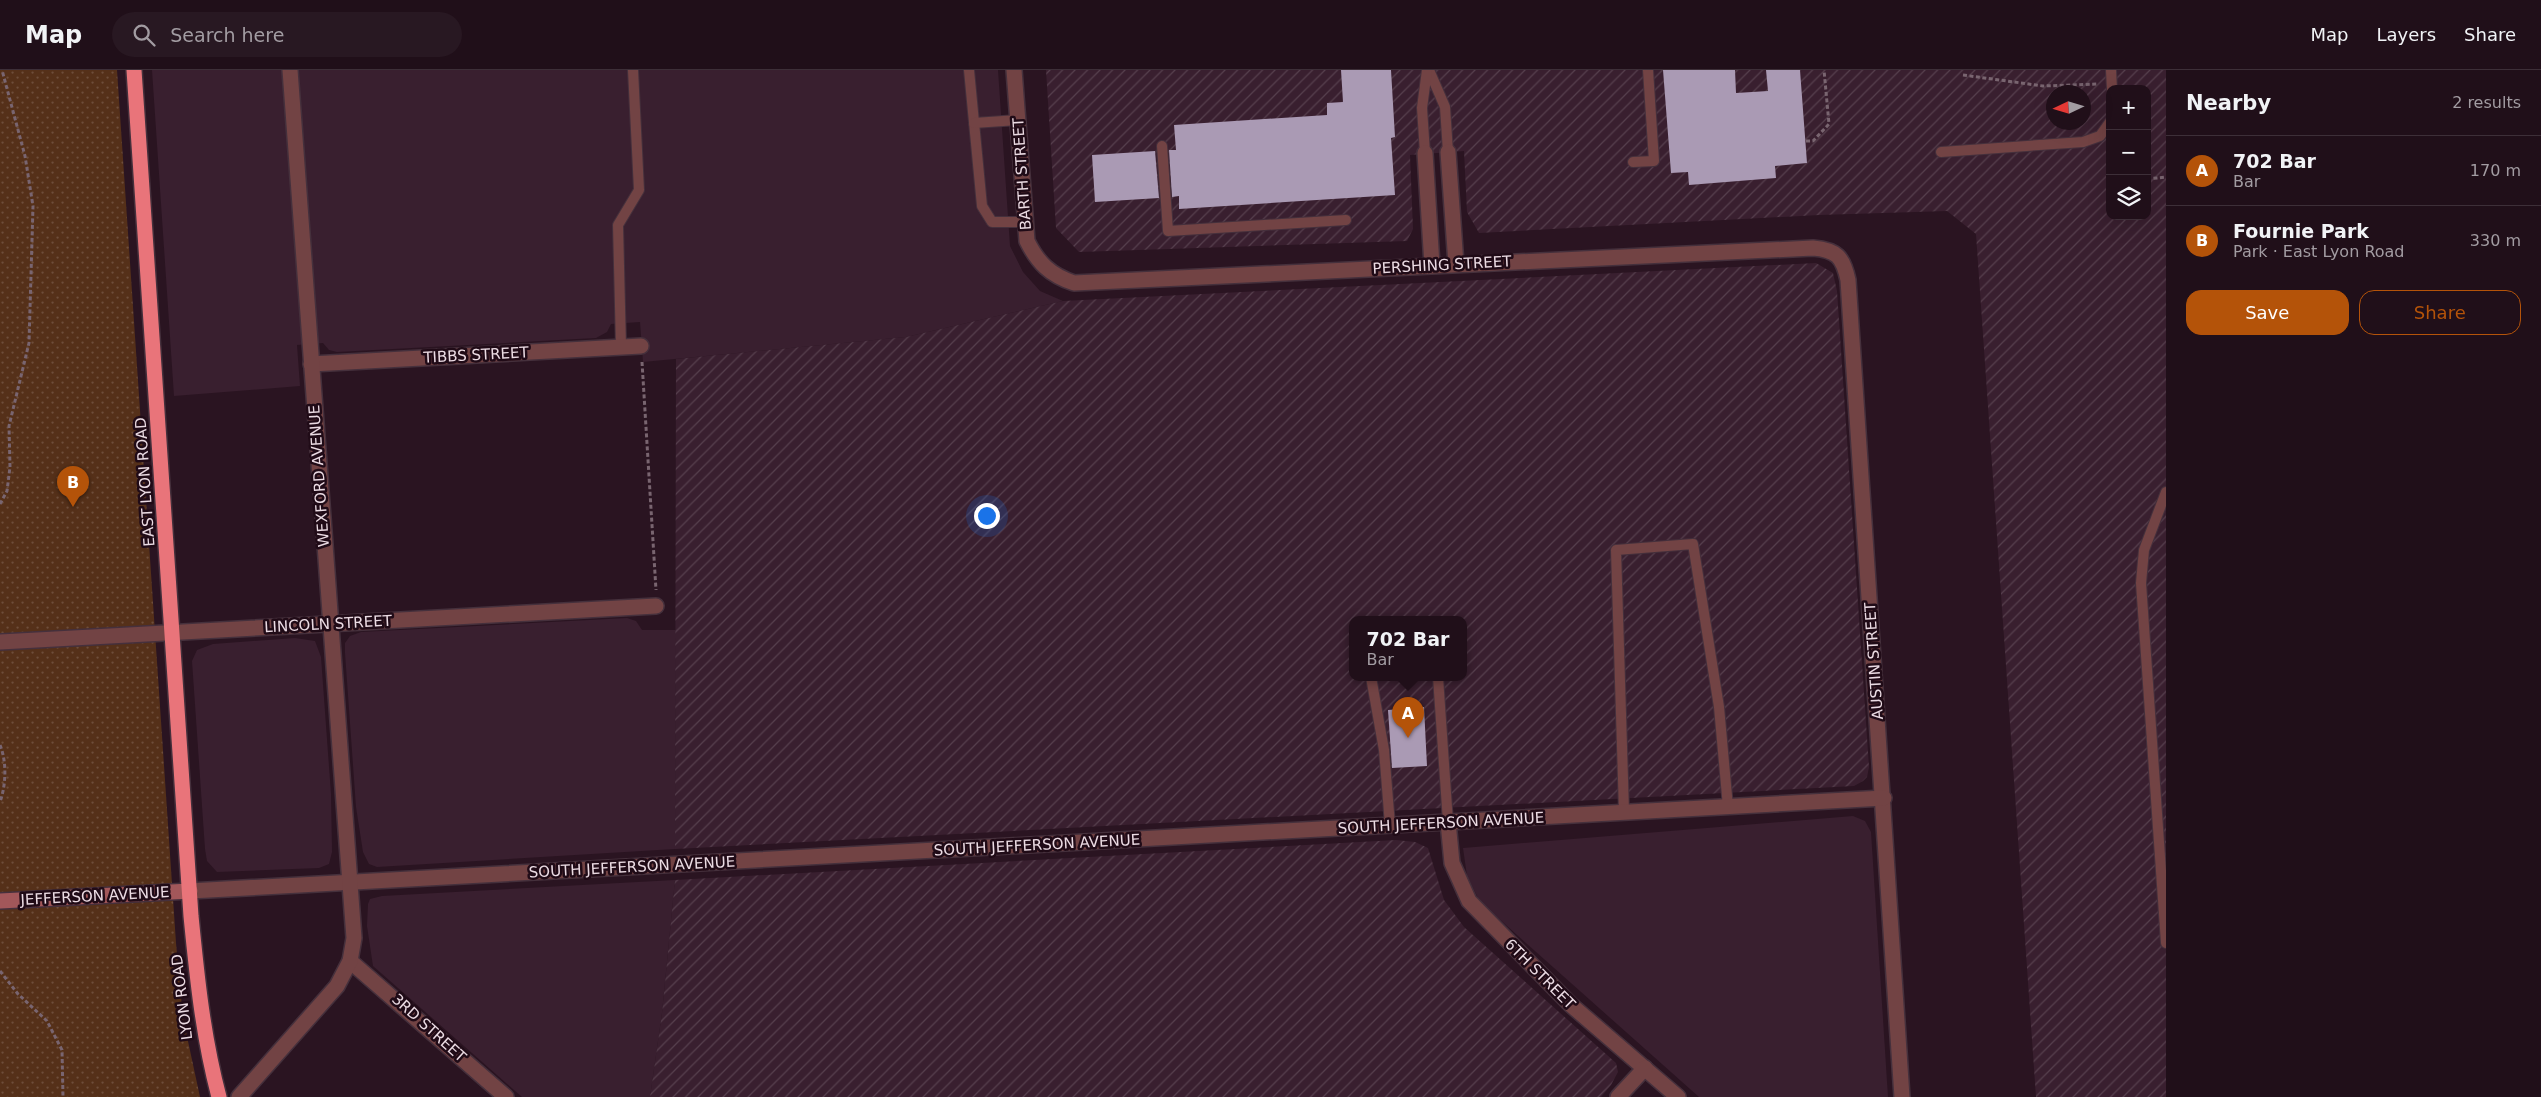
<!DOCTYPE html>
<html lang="en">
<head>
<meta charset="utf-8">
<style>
  :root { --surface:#200f19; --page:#281822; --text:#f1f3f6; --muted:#a29ca2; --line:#3d2f38; --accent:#b45309 }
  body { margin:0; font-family:"DejaVu Sans",sans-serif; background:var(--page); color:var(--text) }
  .controls { position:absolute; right:15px; top:15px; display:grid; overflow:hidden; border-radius:10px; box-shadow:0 5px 20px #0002 }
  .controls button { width:45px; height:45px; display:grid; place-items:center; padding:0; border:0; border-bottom:1px solid var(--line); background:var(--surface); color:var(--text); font:25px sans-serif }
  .compass { position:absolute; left:2046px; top:15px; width:45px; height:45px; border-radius:50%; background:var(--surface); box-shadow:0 5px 20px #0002; rotate:266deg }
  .you { position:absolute; left:986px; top:445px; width:18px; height:18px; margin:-12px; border:4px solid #fff; border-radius:50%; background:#1a73e8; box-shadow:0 0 0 8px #1a73e833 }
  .badge { display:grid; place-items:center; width:32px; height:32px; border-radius:50%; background:var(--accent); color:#fff; font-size:16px; font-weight:700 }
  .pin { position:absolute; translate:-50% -41px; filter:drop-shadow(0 1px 2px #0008) }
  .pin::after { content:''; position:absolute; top:26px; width:18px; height:15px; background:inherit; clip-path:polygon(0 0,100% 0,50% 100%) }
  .popup { position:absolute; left:1349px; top:546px; width:118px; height:65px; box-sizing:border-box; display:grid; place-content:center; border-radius:10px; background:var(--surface); filter:drop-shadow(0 1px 4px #0005); font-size:16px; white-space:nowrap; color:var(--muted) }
  .popup b { font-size:19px; color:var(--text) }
  .popup::after { content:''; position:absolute; left:50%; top:100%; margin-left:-10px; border:10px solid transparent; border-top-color:var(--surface) }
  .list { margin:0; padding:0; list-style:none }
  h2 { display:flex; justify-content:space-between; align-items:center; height:65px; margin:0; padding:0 20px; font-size:21px }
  h2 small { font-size:16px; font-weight:400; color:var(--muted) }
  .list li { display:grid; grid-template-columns:32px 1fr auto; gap:15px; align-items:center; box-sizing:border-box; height:70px; padding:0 20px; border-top:1px solid var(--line) }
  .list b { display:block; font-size:19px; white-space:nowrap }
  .list p { margin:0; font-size:16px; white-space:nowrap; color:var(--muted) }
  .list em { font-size:16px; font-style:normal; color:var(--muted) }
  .actions { display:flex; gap:10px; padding:15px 20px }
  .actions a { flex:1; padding:11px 0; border:1px solid var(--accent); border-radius:15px; text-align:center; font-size:18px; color:var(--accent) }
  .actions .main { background:var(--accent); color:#fff }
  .icon { flex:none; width:28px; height:28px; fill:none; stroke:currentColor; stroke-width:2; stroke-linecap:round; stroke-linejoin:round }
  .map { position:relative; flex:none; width:2166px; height:1027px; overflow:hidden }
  header { display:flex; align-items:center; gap:30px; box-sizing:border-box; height:70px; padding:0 25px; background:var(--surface); border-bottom:1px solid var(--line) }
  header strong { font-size:24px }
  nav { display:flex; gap:28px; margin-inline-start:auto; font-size:18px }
  .search { width:350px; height:45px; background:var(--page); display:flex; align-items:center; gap:12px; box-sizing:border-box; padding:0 18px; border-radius:28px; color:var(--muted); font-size:19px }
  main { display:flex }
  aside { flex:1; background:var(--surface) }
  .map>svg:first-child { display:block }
  .built { fill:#391f2f }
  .industrial { fill:url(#industrial-furrows); fill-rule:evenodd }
  .grass { fill:url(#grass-dots) }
  .building { fill:#aa9ab4 }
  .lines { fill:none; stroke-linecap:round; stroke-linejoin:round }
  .lane-casing { stroke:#45303c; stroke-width:12 }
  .street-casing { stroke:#45303c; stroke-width:18 }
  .secondary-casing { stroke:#45303c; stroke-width:18 }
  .highway-casing { stroke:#45303c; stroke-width:18 }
  .path { stroke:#796570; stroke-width:3; stroke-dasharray:4 2.5; stroke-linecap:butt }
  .lane { stroke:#724344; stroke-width:10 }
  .street { stroke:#724344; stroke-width:15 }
  .secondary { stroke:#a2575a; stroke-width:15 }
  .highway { stroke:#e9747a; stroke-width:15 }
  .labels { text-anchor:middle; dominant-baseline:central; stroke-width:5; stroke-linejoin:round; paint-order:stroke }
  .street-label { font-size:15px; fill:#ebdbe3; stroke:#200b17 }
</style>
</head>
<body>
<header>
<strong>Map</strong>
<div class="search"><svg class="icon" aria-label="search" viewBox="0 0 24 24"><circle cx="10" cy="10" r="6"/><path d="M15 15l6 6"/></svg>Search here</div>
<nav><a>Map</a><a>Layers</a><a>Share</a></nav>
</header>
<main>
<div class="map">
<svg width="2166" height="1027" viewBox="0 0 2166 1027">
  <defs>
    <pattern id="industrial-furrows" width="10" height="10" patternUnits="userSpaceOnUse" patternTransform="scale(1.25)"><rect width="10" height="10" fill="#391f2f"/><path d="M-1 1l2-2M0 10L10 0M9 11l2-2" fill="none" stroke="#563f4d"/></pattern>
    <pattern id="grass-dots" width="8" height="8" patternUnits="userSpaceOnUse" patternTransform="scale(1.25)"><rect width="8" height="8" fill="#553019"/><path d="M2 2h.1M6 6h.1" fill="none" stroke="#6e4d3a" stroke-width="1.8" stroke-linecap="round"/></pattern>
  </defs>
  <rect width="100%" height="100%" fill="#2a1421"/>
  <g class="built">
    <polygon points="152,0 998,0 1010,176 1023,202 1040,221 1063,231 906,267 643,292 640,252 611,254 607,262 596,268 337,282 329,280 323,273 297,275 300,316 174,326"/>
    <polygon points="627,548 636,551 642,560 676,560 675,779 377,797 369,794 363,782 356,737 345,583 345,573 350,566 361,562"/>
    <polygon points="295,568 315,571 321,587 331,724 332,782 329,794 319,798 217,802 207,791 205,779 192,591 197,580 213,574"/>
    <polygon points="1853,746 1865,751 1871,762 1888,1027 1699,1027 1480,832 1467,806 1463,778"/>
    <polygon points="675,810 662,943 650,1027 522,1027 373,896 367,856 368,834 370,829 382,826"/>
  </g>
  <g class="industrial">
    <path d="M1046 0H2166V1027H2036L1976 164 1947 141 1819 145 1479 163 1467 142 1464 81 1410 85 1413 159 1407 171 1079 182 1056 158ZM2110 19H2147V146H2110ZM2054 22H2084V52H2054Z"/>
    <path d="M1816 193 1833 203 1837 221 1869 697 1867 707 1863 711 1854 716 675 779 676 289 906 267 1063 231ZM1353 549H1463V607H1353Z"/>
    <polygon points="1396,770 1415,772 1428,778 1444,830 1464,857 1616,993 1618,1002 1611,1015 1601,1027 650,1027 662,943 675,810"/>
  </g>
  <polygon class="grass" points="0,0 117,0 176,873 183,948 200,1027 0,1027"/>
  <g class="building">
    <polygon points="1341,0 1391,0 1395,67 1391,68 1395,125 1179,139 1179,126 1172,127 1169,80 1176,80 1174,55 1327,45 1327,33 1343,32"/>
    <polygon points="1663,0 1735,0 1736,23 1768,21 1766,0 1800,0 1807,93 1775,96 1776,108 1689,115 1688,102 1671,103"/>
    <polygon points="1155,81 1159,128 1095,132 1092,85"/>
    <polygon points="1424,637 1427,696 1392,698 1388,640"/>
  </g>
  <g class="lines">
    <defs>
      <g id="lane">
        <polyline points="969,0 982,136 992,152 1025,152"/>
        <polyline points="1429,0 1445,37 1448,82"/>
        <polyline points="2111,0 2112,19"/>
        <polyline points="974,53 1018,50"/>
        <polyline points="1162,76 1168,161 1346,150"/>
        <polyline points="1941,82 2083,72 2100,66 2110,52"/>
        <polyline points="1425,83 1422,38 1427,0"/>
        <polyline points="1633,92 1654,91 1648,0"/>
        <polyline points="621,277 618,155 639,120 633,0"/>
        <polyline points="2166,422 2144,480 2141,513 2166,873"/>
        <polyline points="1371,607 1384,680 1390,755"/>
        <polyline points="1438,607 1448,752"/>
        <polyline points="1624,742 1616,480 1693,474 1719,637 1728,737"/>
      </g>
      <g id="street">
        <path d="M1014 0 1027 171C1038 193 1050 205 1074 213L1813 178C1837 180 1843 187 1848 210L1902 1027"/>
        <polyline points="1448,82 1456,194"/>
        <polyline points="1425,83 1432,195"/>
        <polyline points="311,294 641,276"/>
        <polyline points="0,572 656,536"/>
        <polyline points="1448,752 1452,793 1469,831 1571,935 1678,1027"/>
        <polyline points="190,821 1884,728"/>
        <polyline points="350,891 506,1027"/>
        <polyline points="239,1027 337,916 350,891 354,868 290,0"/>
        <polyline points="1618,1027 1645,998"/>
      </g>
      <polyline id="secondary" points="0,831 190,821"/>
      <path id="highway" d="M134 0 191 846C197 907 203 967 219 1027"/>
    </defs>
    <use href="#lane" class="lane-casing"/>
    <use href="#street" class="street-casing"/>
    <use href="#secondary" class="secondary-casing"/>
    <use href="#highway" class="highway-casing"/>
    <g class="path">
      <polyline points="1963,5 2043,16 2098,14"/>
      <polyline points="1806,71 1813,71 1829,54 1824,0"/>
      <polyline points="2147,109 2166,107"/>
      <polyline points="642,292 656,520"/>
      <polyline points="0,434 7,421 10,397 9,356 29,273 33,136 25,86 2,0"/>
      <path d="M0 675C7 692 6 715 0 732"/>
      <polyline points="0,901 18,924 47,951 62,980 63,1027"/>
    </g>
    <use href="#lane" class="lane"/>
    <use href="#street" class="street"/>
    <use href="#secondary" class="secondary"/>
    <use href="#highway" class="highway"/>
  </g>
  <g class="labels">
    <g class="street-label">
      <text transform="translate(1022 104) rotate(-94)">BARTH STREET</text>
      <text transform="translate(1442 195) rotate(-3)">PERSHING STREET</text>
      <text transform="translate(476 285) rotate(-3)">TIBBS STREET</text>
      <text transform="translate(319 406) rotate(-94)">WEXFORD AVENUE</text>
      <text transform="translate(145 412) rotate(-94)">EAST LYON ROAD</text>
      <text transform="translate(328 554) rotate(-3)">LINCOLN STREET</text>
      <text transform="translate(1874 591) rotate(-94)">AUSTIN STREET</text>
      <text transform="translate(1441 753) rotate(-3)">SOUTH JEFFERSON AVENUE</text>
      <text transform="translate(1037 775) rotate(-3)">SOUTH JEFFERSON AVENUE</text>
      <text transform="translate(632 797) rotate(-3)">SOUTH JEFFERSON AVENUE</text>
      <text transform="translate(95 826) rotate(-3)">JEFFERSON AVENUE</text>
      <text transform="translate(1540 904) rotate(45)">6TH STREET</text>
      <text transform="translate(182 927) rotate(-97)">LYON ROAD</text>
      <text transform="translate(429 958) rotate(42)">3RD STREET</text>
    </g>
  </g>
</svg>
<div class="controls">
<button>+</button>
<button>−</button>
<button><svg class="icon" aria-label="layers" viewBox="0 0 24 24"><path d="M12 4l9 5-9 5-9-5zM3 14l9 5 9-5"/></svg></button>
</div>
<svg class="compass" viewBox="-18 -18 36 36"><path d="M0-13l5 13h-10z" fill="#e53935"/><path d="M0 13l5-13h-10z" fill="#a29ca2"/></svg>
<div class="you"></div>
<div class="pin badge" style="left:1408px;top:668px">A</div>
<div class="popup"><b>702 Bar</b>Bar</div>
<div class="pin badge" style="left:73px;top:437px">B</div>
</div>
<aside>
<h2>Nearby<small>2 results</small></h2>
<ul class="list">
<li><span class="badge">A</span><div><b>702 Bar</b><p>Bar</p></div><em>170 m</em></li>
<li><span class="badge">B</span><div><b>Fournie Park</b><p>Park · East Lyon Road</p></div><em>330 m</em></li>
</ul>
<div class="actions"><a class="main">Save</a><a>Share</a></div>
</aside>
</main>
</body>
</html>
